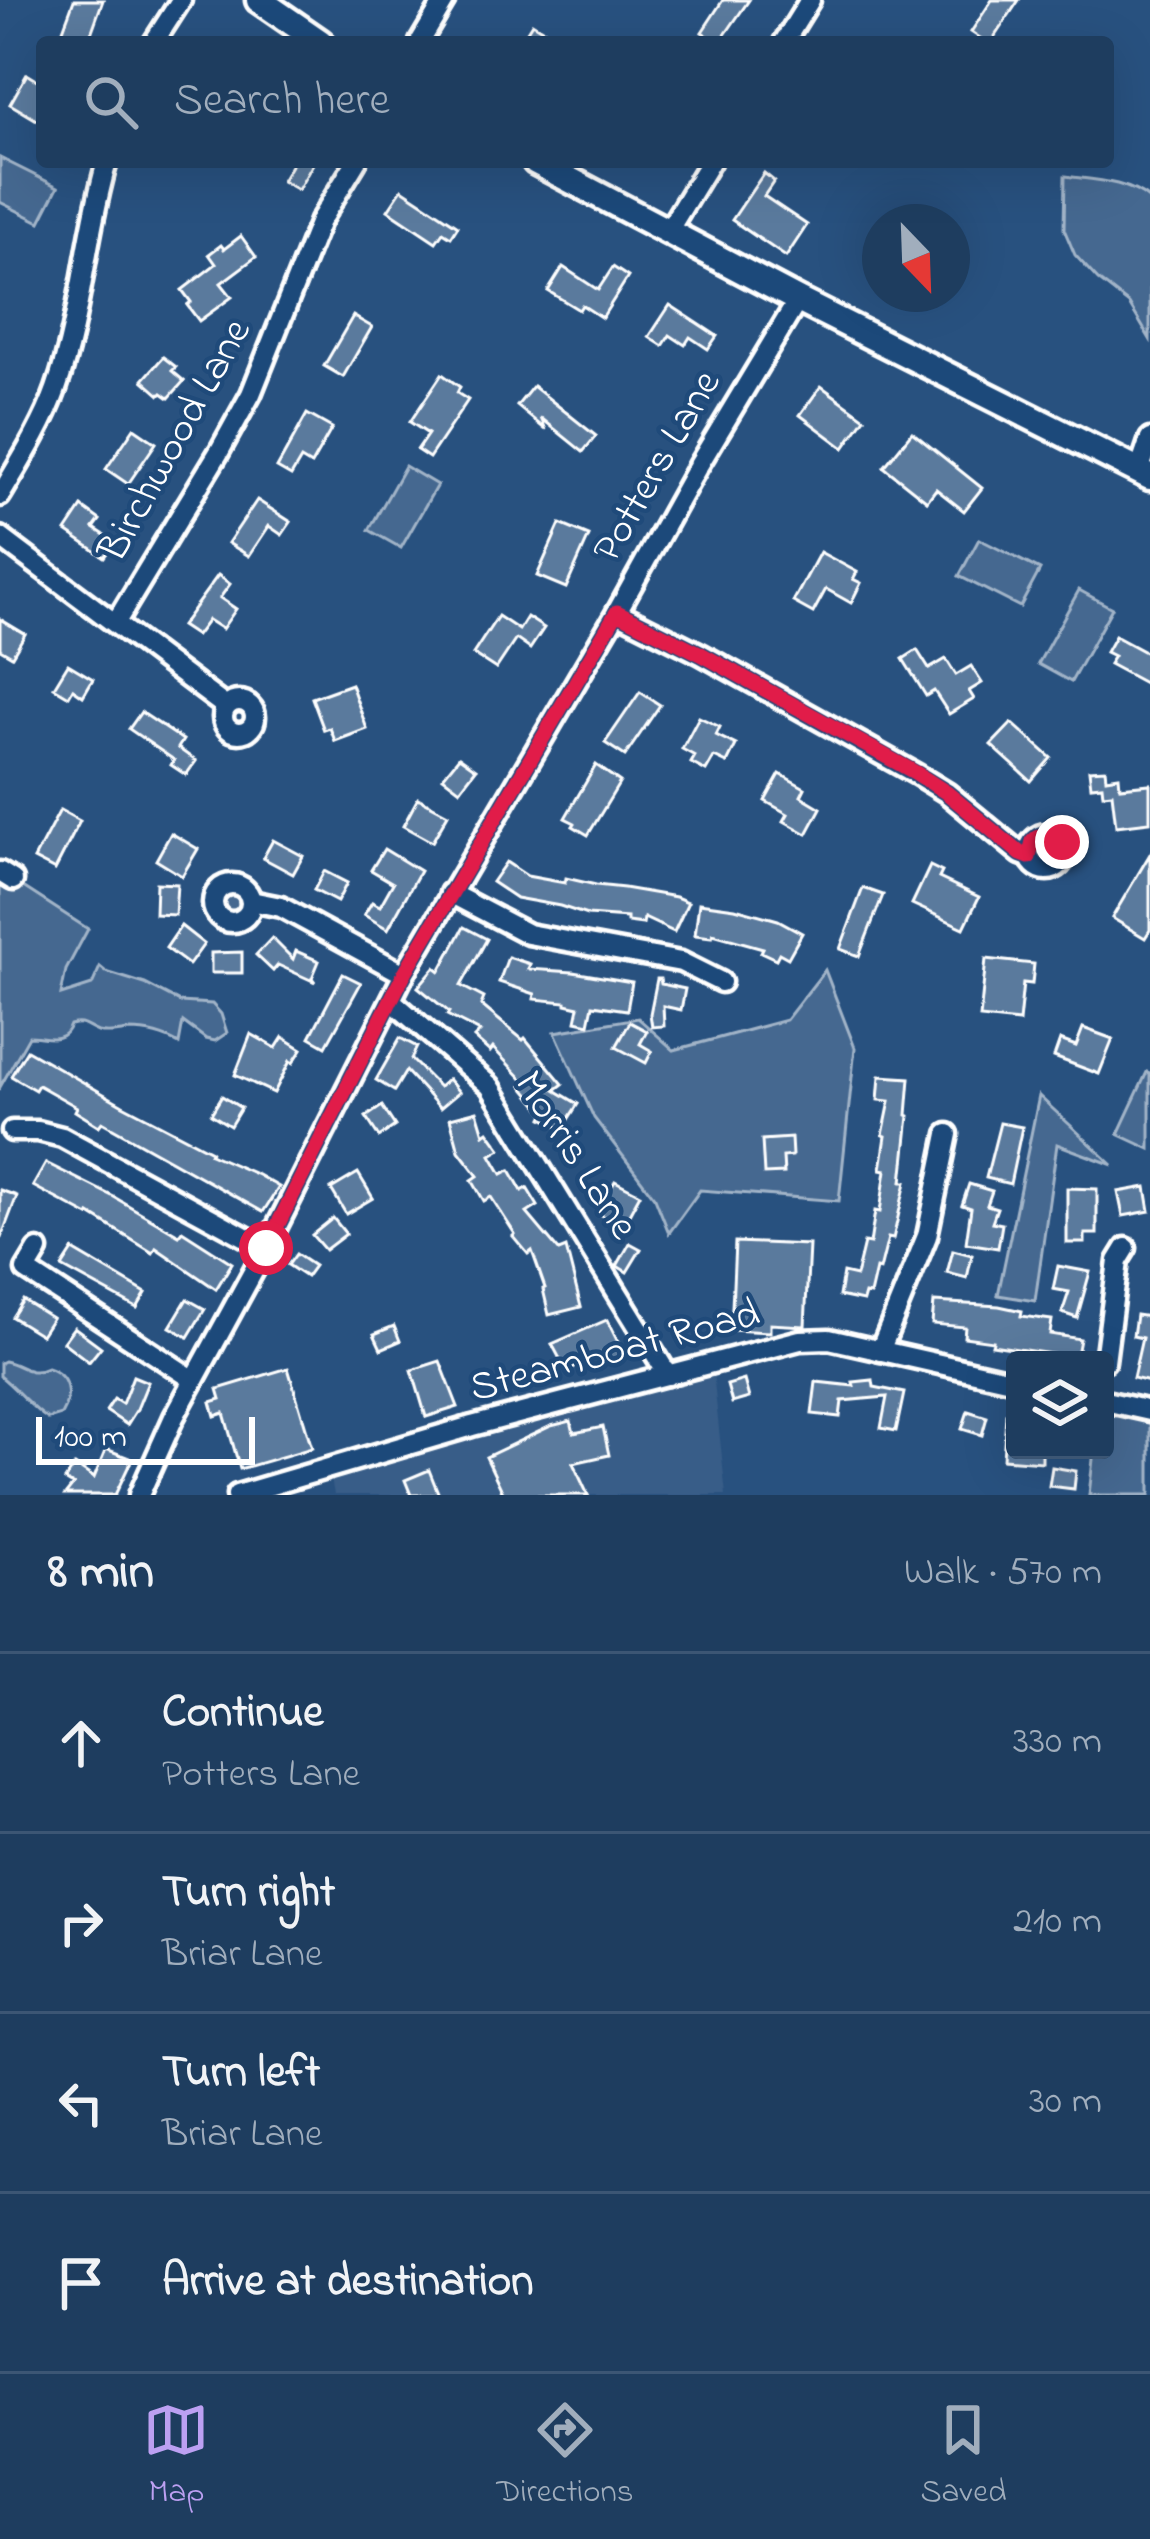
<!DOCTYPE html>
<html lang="en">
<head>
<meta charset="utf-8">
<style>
  :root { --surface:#1e3d5f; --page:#2b4868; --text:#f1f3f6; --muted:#a1aebd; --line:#3c5674; --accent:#bca0f2 }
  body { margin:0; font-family:"Indie Flower",sans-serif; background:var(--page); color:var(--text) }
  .controls { position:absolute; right:36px; bottom:36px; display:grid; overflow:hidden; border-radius:12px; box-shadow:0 12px 48px #0002 }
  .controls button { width:108px; height:108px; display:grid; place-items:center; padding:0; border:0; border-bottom:3px solid var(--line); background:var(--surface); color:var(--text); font:60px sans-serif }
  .compass { position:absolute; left:862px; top:204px; width:108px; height:108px; border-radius:50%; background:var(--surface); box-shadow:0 12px 48px #0002; rotate:157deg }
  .scale { position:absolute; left:36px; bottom:30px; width:219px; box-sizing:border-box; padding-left:12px; border:6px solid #fff; border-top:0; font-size:33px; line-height:42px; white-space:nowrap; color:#fff; -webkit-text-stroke:9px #1f4a7a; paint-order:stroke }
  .stop { position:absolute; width:36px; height:36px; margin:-27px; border:9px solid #e11d48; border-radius:50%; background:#fff }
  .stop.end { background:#e11d48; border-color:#fff; box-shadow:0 3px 12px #0008 }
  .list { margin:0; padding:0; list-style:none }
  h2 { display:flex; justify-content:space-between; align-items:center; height:156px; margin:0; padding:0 48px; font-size:51px }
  h2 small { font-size:39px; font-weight:400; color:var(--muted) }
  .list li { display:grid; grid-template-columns:78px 1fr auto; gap:36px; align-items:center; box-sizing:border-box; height:180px; padding:0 48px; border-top:3px solid var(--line) }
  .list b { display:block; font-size:45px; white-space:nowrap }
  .list p { margin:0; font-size:39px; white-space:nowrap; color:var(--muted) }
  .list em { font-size:39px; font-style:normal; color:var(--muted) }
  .icon { flex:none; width:66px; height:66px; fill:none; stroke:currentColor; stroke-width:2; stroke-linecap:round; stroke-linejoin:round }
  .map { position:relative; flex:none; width:1150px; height:1495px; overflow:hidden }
  .search { position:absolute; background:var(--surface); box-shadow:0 12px 48px #0002; left:36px; right:36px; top:36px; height:132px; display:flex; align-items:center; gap:30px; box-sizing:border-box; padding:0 42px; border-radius:12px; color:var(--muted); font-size:45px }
  .sheet { height:876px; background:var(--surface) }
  nav { display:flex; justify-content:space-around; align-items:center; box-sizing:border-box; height:168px; border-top:3px solid var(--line); background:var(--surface); font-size:33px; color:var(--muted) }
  nav a { display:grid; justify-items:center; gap:6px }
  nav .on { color:var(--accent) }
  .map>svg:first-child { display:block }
  .built { fill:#375d88 }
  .green { fill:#446890; stroke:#a2b4c8; stroke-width:3 }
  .building { fill:#5a7a9d; stroke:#fff; stroke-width:3 }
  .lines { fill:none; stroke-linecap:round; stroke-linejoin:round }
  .minor-casing { stroke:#fff; stroke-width:27 }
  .major-casing { stroke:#fff; stroke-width:33 }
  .minor { stroke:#1f4a7a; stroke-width:18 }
  .major { stroke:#1f4a7a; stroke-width:24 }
  .route { stroke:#e11d48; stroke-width:15 }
  .labels { text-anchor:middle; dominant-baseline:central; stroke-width:9; stroke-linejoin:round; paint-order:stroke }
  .street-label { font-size:42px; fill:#fff; stroke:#1f4a7a }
</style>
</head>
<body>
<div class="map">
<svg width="1150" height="1495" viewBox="0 0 1150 1495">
  <rect width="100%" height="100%" fill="#28517f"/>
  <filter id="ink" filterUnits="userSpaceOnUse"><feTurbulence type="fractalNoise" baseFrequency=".00833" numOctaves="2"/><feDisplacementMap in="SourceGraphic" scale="24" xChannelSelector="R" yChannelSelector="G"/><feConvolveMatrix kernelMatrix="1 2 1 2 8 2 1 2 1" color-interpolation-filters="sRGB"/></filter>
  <g filter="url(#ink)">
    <polygon class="built" points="712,1363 726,1495 334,1495 329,1468"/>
    <g class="green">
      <polygon points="0,158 58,187 40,222 0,202"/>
      <path d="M1065 176C1094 180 1128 181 1150 200V339L1129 304 1098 280 1075 255 1064 229Z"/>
      <polygon points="405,466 437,485 401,548 369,530"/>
      <polygon points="979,539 1040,570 1020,607 959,576"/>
      <polygon points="1079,590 1112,608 1071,682 1038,664"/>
      <path d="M0 872 88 929 66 970 61 995 92 985 100 967 106 972 145 984 180 1002 212 1004 221 1014 227 1033 215 1041 206 1039 183 1022 179 1044C164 1035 146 1031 129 1031 119 1032 108 1035 98 1032 85 1027 84 1021 70 1025 63 1045 45 1036 29 1036L0 1087Z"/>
      <circle cx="232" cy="903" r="14"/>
      <polygon points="825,970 855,1048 839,1201 700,1190 669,1233 655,1198 594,1118 555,1032 638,1018 674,1050 786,1020"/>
      <polygon points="1147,1072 1150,1073 1150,1149 1118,1134"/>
      <polygon points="1039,1096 1113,1165 1057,1144 1035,1301 998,1295"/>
      <path d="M4 1361C21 1364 29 1377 47 1368 70 1375 72 1396 61 1415L48 1419C30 1407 17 1389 0 1376V1363Z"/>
      <polygon points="1105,1401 1150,1411 1150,1495 1089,1495 1094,1450 1105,1450"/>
    </g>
    <g class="building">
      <polygon points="74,0 103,0 88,42 61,35"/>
      <polygon points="723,0 749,0 720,42 717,42 702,32"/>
      <polygon points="992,0 1019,0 991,42 986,42 971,32"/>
      <polygon points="532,23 550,34 544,42 520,42"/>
      <polygon points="27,74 42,83 42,123 10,104"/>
      <polygon points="293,162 314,162 298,190 282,181"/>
      <polygon points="764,173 774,181 764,196 807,225 786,257 732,220"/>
      <polygon points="402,189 458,226 451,237 443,232 436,242 388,210"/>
      <polygon points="241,236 256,257 221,283 232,297 199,321 187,305 191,302 182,290 216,264 209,254 221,245 224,249"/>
      <polygon points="563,267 598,290 613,267 628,277 602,318 582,305 579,310 548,291"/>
      <polygon points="670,305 717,336 708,349 690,337 685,345 670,335 663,346 649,337"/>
      <polygon points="353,316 372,327 343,377 324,366"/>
      <polygon points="163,357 176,367 172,371 184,381 169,398 162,393 160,395 143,380"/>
      <polygon points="442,374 460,387 457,393 468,400 429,458 417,450 428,434 410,422"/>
      <polygon points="533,386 596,436 583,452 541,418 546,430 517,406"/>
      <polygon points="821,386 865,418 844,448 800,415"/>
      <polygon points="307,414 332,428 311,465 301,459 291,476 277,468"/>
      <polygon points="134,428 156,443 128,484 106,469"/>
      <polygon points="912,432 982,488 964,511 936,489 927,501 884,467"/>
      <polygon points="257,500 291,522 282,535 269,526 249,556 228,543"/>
      <polygon points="82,507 100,520 94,528 115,542 104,557 66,531"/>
      <polygon points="560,524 589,536 566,588 537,576"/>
      <polygon points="820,552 857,572 853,579 861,583 851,603 826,589 813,613 793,602"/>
      <polygon points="218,575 230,584 220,598 236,609 222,629 208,620 196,636 181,626"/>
      <polygon points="498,616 519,630 527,617 544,628 530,649 516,639 496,669 473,654"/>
      <polygon points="0,619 25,634 12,656 0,649"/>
      <polygon points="1115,636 1150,655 1150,686 1109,664 1114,656 1106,652"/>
      <polygon points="917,650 929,669 946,659 956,675 971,666 982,683 969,691 974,699 949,714 934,691 926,696 903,659"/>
      <polygon points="68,664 93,679 83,696 73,689 69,696 54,687"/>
      <polygon points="351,684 367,729 335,741 330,728 324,730 312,698"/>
      <polygon points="640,692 660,705 625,756 605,743"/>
      <polygon points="141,712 183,740 178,748 196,761 186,775 171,765 174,760 129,729"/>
      <polygon points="699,717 720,727 716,735 736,745 727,763 714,757 706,771 691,763 695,756 682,749"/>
      <polygon points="1012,723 1051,758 1031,781 991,745"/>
      <polygon points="459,757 476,769 460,790 443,777"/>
      <polygon points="596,765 620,782 588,835 573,826 575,823 565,818"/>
      <polygon points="1105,769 1106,778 1119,776 1120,787 1150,784 1150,822 1116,826 1112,793 1103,794 1102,785 1091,786 1089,770"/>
      <polygon points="780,774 805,788 801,796 821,808 807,834 784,821 788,814 765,801"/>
      <polygon points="418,798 448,814 432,842 403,826"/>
      <polygon points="60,810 80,821 55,870 34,859"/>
      <polygon points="171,833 198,849 182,876 156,860"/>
      <polygon points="273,840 303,856 293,874 263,858"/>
      <polygon points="384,849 420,871 388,929 364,915 372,902 380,906 393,883 371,870"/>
      <polygon points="1150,854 1150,930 1145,938 1112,918"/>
      <polygon points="506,862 527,876 565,883 566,878 596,885 624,888 676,897 688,902 674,932 644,918 643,924 627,922 627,918 587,915 560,906 516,898 492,882"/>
      <polygon points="930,866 942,872 939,878 979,897 964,928 912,904"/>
      <polygon points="324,871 347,883 337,902 314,890"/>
      <polygon points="156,883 177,884 175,915 155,914"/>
      <polygon points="863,888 883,895 859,956 840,949"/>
      <polygon points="699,903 735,908 778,920 802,933 788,958 779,953 776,959 761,952 763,948 713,934 712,937 695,935"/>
      <polygon points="181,926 204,944 189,965 166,948"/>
      <polygon points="464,927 487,939 461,986 484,998 481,1005 523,1040 525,1038 563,1084 555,1090 578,1104 562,1129 543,1118 545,1114 522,1086 526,1083 493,1048 490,1052 474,1038 480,1032 447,1015 449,1012 418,987 435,967 440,971"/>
      <polygon points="272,938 293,959 296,951 319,961 312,978 315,982 278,965 273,971 256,955"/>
      <polygon points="242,952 242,973 211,973 211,953"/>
      <polygon points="508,957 530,964 528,969 573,972 632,982 627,1010 593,1005 589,1024 576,1021 579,1007 566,1004 566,1002 534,999 535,994 499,982"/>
      <polygon points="986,959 1034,964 1032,984 1023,983 1019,1022 980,1018"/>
      <polygon points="343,974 361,983 326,1046 310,1037"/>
      <polygon points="657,979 660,979 661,984 685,989 681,1010 663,1006 664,1026 652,1027 650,1014"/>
      <polygon points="630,1022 647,1031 640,1044 652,1051 646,1063 616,1047"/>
      <polygon points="1083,1028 1113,1039 1099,1074 1054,1057 1060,1040 1076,1046"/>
      <polygon points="251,1034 276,1048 283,1037 302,1049 293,1063 290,1061 274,1093 235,1075"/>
      <polygon points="400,1038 417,1047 411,1059 439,1087 448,1079 459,1092 440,1108 406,1071 394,1091 376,1080"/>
      <polygon points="27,1050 123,1105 211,1151 210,1154 258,1175 279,1187 263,1212 102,1122 99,1126 75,1111 77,1107 38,1085 35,1090 11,1076"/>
      <polygon points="880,1076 910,1078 907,1115 909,1116 902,1182 906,1182 893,1239 888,1238 880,1270 876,1269 870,1295 865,1294 863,1301 839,1296 843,1273 856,1276 864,1243 870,1244 875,1211 880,1212 886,1170 881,1169 886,1136 883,1135 890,1101 878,1100"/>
      <polygon points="222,1096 241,1108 230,1126 211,1114"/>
      <polygon points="382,1106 395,1126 379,1137 366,1117"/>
      <polygon points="477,1111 484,1134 488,1131 501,1149 491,1155 502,1174 510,1170 522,1191 527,1188 538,1206 527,1213 559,1251 566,1248 581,1307 549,1315 543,1289 545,1288 532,1251 528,1254 513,1236 515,1234 491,1197 484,1201 472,1180 478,1176 459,1151 450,1118"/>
      <polygon points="1000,1123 1022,1127 1010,1184 986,1178"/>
      <polygon points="791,1138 792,1156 783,1157 784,1173 764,1174 762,1140"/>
      <polygon points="46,1163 114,1197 179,1235 182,1231 232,1263 216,1289 156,1248 153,1253 90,1214 89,1216 33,1186"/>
      <polygon points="358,1173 373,1198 346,1214 331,1189"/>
      <polygon points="615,1181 640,1194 622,1227 597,1213"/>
      <polygon points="969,1184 992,1191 987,1205 997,1208 992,1222 1002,1224 998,1248 966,1243 971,1208 962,1205"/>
      <polygon points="1146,1187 1150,1211 1123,1216 1118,1192"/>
      <polygon points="1067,1188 1097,1189 1097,1234 1085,1234 1085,1243 1067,1243"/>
      <polygon points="0,1190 17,1196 1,1238 0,1238"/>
      <polygon points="333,1218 346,1234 325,1250 312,1235"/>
      <polygon points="735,1242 809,1245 805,1326 770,1324 770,1332 731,1330"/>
      <polygon points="630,1243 641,1249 627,1272 617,1266"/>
      <polygon points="73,1250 146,1293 137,1308 62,1267"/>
      <polygon points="953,1250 972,1255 967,1278 947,1273"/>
      <polygon points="296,1254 314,1266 306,1277 288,1265"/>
      <polygon points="1058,1266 1090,1272 1077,1318 1062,1313 1069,1292 1053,1289"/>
      <polygon points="187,1299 205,1309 188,1337 170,1327"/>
      <polygon points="23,1300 52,1318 41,1335 12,1317"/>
      <polygon points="934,1302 999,1306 1022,1311 1021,1316 1052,1320 1050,1334 1080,1339 1076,1360 1057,1357 1058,1355 992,1345 993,1341 964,1337 965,1327 932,1324"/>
      <polygon points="1136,1315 1150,1317 1150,1382 1133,1378 1142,1338 1133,1336"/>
      <polygon points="607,1320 624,1354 606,1363 601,1354 567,1372 552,1344"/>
      <polygon points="394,1326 400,1341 381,1349 374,1334"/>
      <polygon points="74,1327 101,1347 89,1362 63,1342"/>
      <polygon points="440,1361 458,1407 426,1417 412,1370"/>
      <polygon points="288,1368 312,1448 240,1469 224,1413 215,1416 211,1402 221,1399 218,1389"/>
      <polygon points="133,1376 148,1382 137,1409 127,1425 106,1411 114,1399 122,1404"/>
      <polygon points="744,1380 749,1398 732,1403 727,1385"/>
      <polygon points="873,1380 874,1387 904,1393 896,1431 881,1428 887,1397 842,1401 840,1417 812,1414 816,1382 854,1386 853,1382"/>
      <polygon points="968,1411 987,1417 982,1435 962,1429"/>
      <polygon points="1006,1414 1015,1415 1015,1450 1042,1450 1042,1462 1003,1459"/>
      <polygon points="571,1421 574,1433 603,1427 609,1455 573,1463 588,1495 504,1495 486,1457 551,1426"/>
      <polygon points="106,1449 132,1459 115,1495 65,1495 73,1485 65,1480 75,1465 94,1478"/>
      <polygon points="1052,1467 1076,1471 1074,1489 1049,1486"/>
      <polygon points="429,1470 439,1495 411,1495 405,1480"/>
    </g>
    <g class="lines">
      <defs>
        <g id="minor">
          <polyline points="154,42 181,0"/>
          <polyline points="420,42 445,0"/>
          <polyline points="784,42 810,0"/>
          <polyline points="668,231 710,162"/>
          <polyline points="1139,471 1150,439"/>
          <path d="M0 496C20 462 43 426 56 389 82 315 85 236 107 162"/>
          <polyline points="0,537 226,707"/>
          <polyline points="617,612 701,654 916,774 947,793 1021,854 1029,857"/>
          <polyline points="116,622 219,452 251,394 320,221 356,162"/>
          <circle cx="239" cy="717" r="16"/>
          <circle cx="1047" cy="852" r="18"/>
          <polyline points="0,872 13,880"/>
          <circle cx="232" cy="903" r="19"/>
          <polyline points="450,893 528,934 681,962 721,982"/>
          <polyline points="251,901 281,907 404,974"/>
          <polyline points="392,1001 490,1086 668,1375"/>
          <polyline points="12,1131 38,1131 62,1137 266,1248"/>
          <polyline points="38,1250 26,1270 194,1380"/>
          <polyline points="880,1351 927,1236 948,1134"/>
          <polyline points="1105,1361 1118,1261 1126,1248"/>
          <polyline points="1105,1401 1150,1411"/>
          <polyline points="139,1495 174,1417 266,1248 404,974 617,612 698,466 798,300"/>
          <polyline points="237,1495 472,1426 800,1340 829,1339 1015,1381"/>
        </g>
        <g id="major">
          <polyline points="259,0 320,42"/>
          <polyline points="536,162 798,300 1150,477"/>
        </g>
      </defs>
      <use href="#minor" class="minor-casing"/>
      <use href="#major" class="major-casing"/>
      <use href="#minor" class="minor"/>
      <use href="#major" class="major"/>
    </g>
  </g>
  <g class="lines" filter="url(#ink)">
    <path class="route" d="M266 1248 404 974 617 612 701 654 916 773 947 793 1021 854 1029 857 1033 841C1042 832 1053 832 1062 842"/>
  </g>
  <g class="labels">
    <g class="street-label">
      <text transform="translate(176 441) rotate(-61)">Birchwood Lane</text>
      <text transform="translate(658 467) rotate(-60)">Potters Lane</text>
      <text transform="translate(575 1156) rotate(57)">Morris Lane</text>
      <text transform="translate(615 1352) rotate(-15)">Steamboat Road</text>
    </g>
  </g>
</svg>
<div class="controls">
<button><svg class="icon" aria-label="layers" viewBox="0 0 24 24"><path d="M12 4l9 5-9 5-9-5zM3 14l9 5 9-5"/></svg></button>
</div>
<svg class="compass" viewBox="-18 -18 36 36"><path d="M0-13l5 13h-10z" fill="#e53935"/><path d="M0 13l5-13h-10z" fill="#a1aebd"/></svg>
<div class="scale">100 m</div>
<div class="stop" style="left:266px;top:1248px"></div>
<div class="stop end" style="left:1062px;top:842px"></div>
<div class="search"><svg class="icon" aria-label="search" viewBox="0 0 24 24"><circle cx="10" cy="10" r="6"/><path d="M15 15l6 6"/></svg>Search here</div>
</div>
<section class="sheet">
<h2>8 min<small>Walk · 570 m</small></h2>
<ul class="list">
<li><svg class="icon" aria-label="ahead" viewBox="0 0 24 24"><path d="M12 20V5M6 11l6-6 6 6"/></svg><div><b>Continue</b><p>Potters Lane</p></div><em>330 m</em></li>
<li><svg class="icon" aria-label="right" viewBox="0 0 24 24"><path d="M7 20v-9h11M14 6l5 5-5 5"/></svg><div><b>Turn right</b><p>Briar Lane</p></div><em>210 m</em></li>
<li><svg class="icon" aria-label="left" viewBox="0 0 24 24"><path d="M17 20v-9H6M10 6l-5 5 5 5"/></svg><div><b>Turn left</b><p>Briar Lane</p></div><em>30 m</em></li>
<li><svg class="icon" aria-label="arrive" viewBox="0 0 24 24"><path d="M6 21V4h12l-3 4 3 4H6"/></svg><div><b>Arrive at destination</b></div></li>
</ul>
</section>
<nav>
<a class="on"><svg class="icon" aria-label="map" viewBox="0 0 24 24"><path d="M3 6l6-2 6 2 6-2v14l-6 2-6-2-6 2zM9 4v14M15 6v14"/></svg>Map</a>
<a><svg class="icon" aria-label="directions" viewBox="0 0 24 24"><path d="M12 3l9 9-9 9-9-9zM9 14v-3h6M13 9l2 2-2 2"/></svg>Directions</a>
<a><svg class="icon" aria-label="saved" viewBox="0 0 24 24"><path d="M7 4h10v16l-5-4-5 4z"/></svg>Saved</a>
</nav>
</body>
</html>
